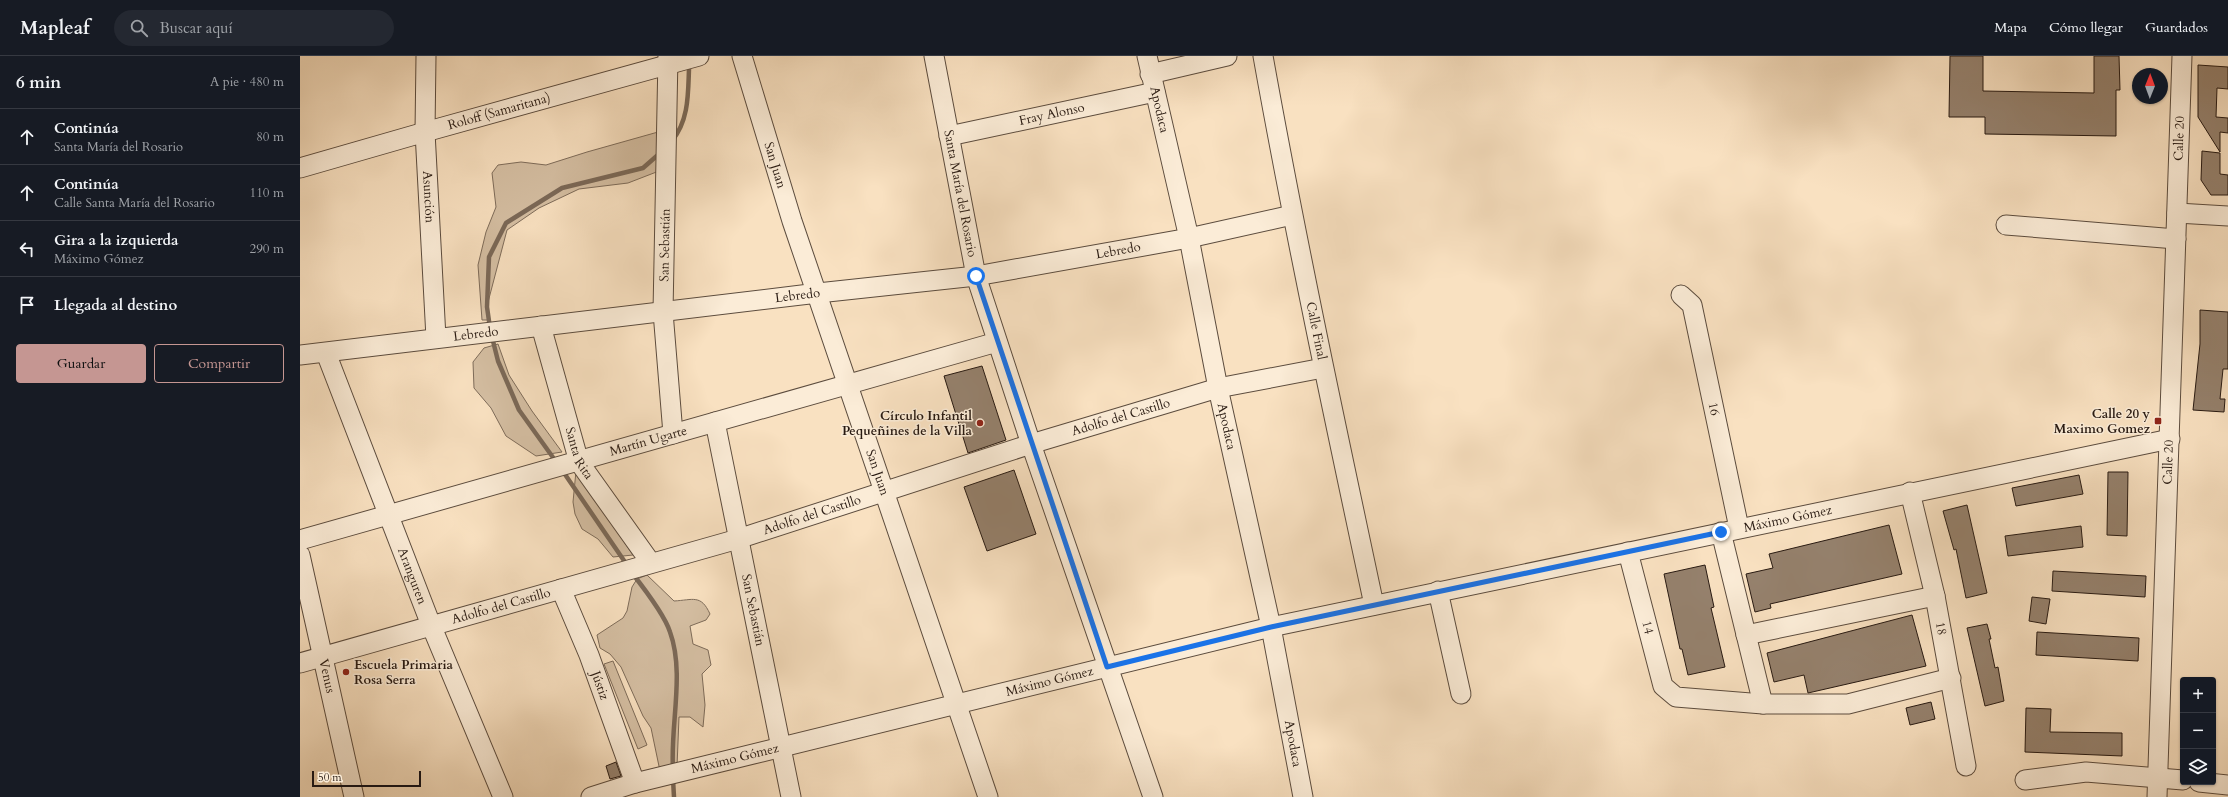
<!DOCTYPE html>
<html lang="es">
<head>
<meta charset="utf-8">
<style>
  :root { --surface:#171b24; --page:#242831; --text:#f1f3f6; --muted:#9ea1a6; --line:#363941; --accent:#c59692 }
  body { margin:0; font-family:Cardo,serif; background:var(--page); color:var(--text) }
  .controls { position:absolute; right:12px; bottom:12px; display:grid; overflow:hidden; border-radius:4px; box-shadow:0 1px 3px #0004 }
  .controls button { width:36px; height:36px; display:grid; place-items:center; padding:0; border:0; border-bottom:1px solid var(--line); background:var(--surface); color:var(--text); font:20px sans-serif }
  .compass { position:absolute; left:1832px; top:12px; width:36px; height:36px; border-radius:50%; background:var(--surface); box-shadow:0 1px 3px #0004; rotate:1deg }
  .scale { position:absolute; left:12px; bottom:10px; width:109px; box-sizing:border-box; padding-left:4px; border:2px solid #281a12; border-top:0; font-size:11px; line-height:14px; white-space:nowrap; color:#281a12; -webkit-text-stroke:3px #fbecd7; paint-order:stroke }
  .stop { position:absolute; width:12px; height:12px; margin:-9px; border:3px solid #1a73e8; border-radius:50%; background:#fff }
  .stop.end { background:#1a73e8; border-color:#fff; box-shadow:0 1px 4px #0008 }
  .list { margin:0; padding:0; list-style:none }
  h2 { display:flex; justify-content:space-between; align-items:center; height:52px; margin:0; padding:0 16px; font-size:17px }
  h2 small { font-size:13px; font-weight:400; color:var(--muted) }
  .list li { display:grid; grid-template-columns:26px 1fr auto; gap:12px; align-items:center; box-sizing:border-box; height:56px; padding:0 16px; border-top:1px solid var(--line) }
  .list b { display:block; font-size:15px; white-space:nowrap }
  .list p { margin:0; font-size:13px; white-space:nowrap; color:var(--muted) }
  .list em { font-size:13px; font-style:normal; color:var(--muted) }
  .actions { display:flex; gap:8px; padding:12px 16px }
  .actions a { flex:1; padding:9px 0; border:1px solid var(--accent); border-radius:4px; text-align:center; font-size:14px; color:var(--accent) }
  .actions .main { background:var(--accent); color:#111 }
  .icon { flex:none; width:22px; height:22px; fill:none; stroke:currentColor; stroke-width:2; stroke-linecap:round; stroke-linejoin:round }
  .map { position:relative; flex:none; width:1928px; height:741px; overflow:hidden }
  header { display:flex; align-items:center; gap:24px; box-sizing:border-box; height:56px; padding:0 20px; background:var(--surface); border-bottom:1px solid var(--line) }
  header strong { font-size:19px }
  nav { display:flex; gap:22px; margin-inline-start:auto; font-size:14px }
  .search { width:280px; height:36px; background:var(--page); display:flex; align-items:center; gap:10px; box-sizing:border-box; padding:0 14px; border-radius:22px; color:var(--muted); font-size:15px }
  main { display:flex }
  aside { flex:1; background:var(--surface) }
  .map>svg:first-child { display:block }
  .green { fill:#d5bfa3; stroke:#7e6c5a }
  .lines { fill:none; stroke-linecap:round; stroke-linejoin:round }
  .stream { stroke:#7b6958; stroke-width:4.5 }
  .building { fill:#95816d; stroke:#281a12 }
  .minor-casing { stroke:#5c4c3e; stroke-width:21 }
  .minor { stroke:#fbecd7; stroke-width:19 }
  .route { stroke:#1a73e8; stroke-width:5 }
  .poi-dot { fill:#8f2418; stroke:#fbecd7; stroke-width:1.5 }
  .labels { text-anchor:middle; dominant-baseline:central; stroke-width:3; stroke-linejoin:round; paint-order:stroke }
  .street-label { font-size:13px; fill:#281a12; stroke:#fbecd7 }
  .poi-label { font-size:13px; font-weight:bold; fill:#281a12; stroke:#fbecd7; text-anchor:end }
</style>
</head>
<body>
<header>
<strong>Mapleaf</strong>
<div class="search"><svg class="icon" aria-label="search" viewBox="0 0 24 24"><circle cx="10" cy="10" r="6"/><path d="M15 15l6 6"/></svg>Buscar aquí</div>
<nav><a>Mapa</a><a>Cómo llegar</a><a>Guardados</a></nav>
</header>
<main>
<aside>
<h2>6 min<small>A pie · 480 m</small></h2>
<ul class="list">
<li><svg class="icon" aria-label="ahead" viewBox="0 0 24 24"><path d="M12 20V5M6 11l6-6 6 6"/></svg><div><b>Continúa</b><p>Santa María del Rosario</p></div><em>80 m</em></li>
<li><svg class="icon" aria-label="ahead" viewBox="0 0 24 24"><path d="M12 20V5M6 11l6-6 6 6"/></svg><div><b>Continúa</b><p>Calle Santa María del Rosario</p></div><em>110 m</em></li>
<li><svg class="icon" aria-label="left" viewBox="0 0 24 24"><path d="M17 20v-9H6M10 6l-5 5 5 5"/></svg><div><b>Gira a la izquierda</b><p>Máximo Gómez</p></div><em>290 m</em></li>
<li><svg class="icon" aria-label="arrive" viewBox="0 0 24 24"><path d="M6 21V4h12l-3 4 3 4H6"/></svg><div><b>Llegada al destino</b></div></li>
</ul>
<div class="actions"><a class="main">Guardar</a><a>Compartir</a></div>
</aside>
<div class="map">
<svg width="1928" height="741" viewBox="0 0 1928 741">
  <rect width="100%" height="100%" fill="#f9e1c1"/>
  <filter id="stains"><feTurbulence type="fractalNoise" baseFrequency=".005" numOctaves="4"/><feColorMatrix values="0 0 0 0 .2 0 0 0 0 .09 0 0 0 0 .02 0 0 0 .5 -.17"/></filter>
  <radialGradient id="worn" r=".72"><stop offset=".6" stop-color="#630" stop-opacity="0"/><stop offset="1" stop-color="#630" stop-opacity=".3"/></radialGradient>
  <g class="green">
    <polygon points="358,76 359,115 328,127 279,133 239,152 207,174 187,250 188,264 182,264 178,209 186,176 196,151 192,117 198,109 221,106 246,109 287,96"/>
    <polygon points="198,288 209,319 232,355 262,396 236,400 206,380 191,352 174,332 173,306 184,292"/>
    <polygon points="276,415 333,499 313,501 298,483 282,473 275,458 273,446"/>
    <path d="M347 519 374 545C393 544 401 538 410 558L406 564 390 570 393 588 408 594 411 609 402 618 405 649 403 671 390 661H379L377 711 360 715 351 672 343 660 321 611 310 598 300 592 297 579 323 562 327 555 332 531 337 523Z"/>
    <polygon points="313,605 347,689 338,693 304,608"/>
  </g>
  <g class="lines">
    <g class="stream">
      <path d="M372 85C389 64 388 38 389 13"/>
      <polyline points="190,272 187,251 189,201 206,167 262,132 343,112 359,98"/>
      <polyline points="192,281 198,305 219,354 257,407"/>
      <polyline points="262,414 327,509"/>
      <path d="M332 517C343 531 365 560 370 576 385 617 370 670 373 713"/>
      <polyline points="373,723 374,741"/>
    </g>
  </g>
  <g class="building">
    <polygon points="1650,0 1683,0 1683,35 1794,37 1794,0 1819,0 1820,34 1816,34 1816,80 1685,78 1685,61 1649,61"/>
    <polygon points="1898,9 1928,11 1928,33 1917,32 1916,61 1928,62 1928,77 1920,76 1920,96 1898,61"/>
    <polygon points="1902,95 1920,97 1920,118 1928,119 1928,139 1911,139 1901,124"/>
    <polygon points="1900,254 1928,256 1928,313 1923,313 1920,343 1925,343 1924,356 1893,354 1900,288"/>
    <polygon points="682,310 706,384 668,397 644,320"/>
    <polygon points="714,414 736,478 687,495 664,431"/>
    <polygon points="1808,416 1828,416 1827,480 1807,479"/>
    <polygon points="1779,419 1783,438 1716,450 1712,432"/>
    <polygon points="1667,449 1687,537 1666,542 1656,493 1654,494 1643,455"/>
    <polygon points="1589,469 1602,518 1470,548 1471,552 1455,556 1446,518 1473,512 1469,498"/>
    <polygon points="1781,470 1783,491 1708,500 1705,480"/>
    <polygon points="1405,509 1414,551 1411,552 1425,611 1388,619 1382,593 1380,593 1364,518"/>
    <polygon points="1753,515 1846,520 1845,541 1752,535"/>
    <polygon points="1732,541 1750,543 1746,568 1729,565"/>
    <polygon points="1612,559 1626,610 1508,637 1504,619 1474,626 1467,597"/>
    <polygon points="1687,568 1691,583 1689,583 1695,612 1698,611 1704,645 1685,650 1667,572"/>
    <polygon points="1737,576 1839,582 1838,605 1736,599"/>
    <polygon points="1631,646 1635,663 1610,669 1606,652"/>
    <polygon points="1726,652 1751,653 1750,676 1822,677 1822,700 1725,696"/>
    <polygon points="316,706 321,720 310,723 306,710"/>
  </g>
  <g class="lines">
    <defs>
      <g id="minor">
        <path id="s1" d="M126 0 125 76 136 282"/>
        <polyline points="368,0 363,256 373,378"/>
        <path id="s2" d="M442 0 492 165 688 741"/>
        <path id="s3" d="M634 0 676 220 731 388 853 741"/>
        <path id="s4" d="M847 0 889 182 918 332 971 571 1003 741"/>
        <path id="s5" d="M963 0C996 184 1035 366 1074 549"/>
        <polyline points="850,18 927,0"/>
        <path id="s6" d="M649 80 855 36"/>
        <path id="s7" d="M0 112 125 76 399 0"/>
        <polyline points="1877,157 1928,160"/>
        <polyline points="1706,169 1876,183"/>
        <path id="s8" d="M1381 239 1392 249 1439 472"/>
        <path id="s9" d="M241 270 279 406 351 507"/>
        <path id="s10" d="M26 297 131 569 203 741"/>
        <path id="s11" d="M0 299 518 237 676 220 889 182 992 159"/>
        <path id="s12" d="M415 366 491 741"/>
        <path id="s13" d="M1610 436 1635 540 1666 710"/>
        <polyline points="1421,476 1463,648"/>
        <path id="s14" d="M0 484 697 286"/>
        <path id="s15" d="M1328 496 1363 630 1376 641 1463 648H1548L1651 622"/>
        <path id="s16" d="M0 499 54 741"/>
        <path id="s17" d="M261 533 289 599 335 727"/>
        <polyline points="1138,535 1161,638"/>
        <polyline points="1446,579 1635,540"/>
        <path id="s18" d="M0 607 438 483 731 388 918 332 1023 312"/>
        <polyline points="1725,724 1786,716 1883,724"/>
        <polyline points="1899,726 1928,729"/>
        <path id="s19" d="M291 741 335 727 971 571 1870 383"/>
        <path id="s20" d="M1857 741 1882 0"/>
      </g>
    </defs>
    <use href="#minor" class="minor-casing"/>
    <use href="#minor" class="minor"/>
  </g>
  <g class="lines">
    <polyline class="route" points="676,220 807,611 971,571 1421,476"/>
  </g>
  <g class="poi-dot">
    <rect x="1854" y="361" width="8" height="8" rx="2"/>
    <circle cx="680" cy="367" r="4"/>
    <circle cx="46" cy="616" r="4"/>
  </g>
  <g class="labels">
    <g class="street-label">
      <text stroke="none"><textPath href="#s4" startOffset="55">Apodaca</textPath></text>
      <text stroke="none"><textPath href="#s7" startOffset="207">Roloff (Samaritana)</textPath></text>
      <text stroke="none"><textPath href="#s6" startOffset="105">Fray Alonso</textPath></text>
      <text stroke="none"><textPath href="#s20" startOffset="659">Calle 20</textPath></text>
      <text stroke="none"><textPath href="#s2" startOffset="114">San Juan</textPath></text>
      <text stroke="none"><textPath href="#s3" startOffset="140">Santa María del Rosario</textPath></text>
      <text stroke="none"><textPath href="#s1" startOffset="141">Asunción</textPath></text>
      <text transform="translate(365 189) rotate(-89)">San Sebastián</text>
      <text stroke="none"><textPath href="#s11" startOffset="825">Lebredo</textPath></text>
      <text stroke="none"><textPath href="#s11" startOffset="501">Lebredo</textPath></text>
      <text stroke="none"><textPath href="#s5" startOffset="280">Calle Final</textPath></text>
      <text stroke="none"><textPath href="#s11" startOffset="177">Lebredo</textPath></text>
      <text stroke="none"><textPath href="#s8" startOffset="121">16</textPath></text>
      <text stroke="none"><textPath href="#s18" startOffset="857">Adolfo del Castillo</textPath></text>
      <text stroke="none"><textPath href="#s4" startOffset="379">Apodaca</textPath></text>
      <text stroke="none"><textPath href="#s14" startOffset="362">Martín Ugarte</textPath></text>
      <text stroke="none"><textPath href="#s9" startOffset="133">Santa Rita</textPath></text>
      <text stroke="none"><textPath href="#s20" startOffset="335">Calle 20</textPath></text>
      <text stroke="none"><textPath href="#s2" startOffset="438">San Juan</textPath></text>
      <text stroke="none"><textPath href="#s18" startOffset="533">Adolfo del Castillo</textPath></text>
      <text stroke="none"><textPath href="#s19" startOffset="1229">Máximo Gómez</textPath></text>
      <text stroke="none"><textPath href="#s10" startOffset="239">Aranguren</textPath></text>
      <text stroke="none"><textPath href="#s18" startOffset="209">Adolfo del Castillo</textPath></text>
      <text stroke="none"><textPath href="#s12" startOffset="192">San Sebastián</textPath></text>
      <text stroke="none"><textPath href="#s15" startOffset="78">14</textPath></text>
      <text stroke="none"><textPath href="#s13" startOffset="140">18</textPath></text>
      <text stroke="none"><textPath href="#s16" startOffset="124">Venus</textPath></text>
      <text stroke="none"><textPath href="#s19" startOffset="473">Máximo Gómez</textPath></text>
      <text stroke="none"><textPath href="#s17" startOffset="104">Jústiz</textPath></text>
      <text stroke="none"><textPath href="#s4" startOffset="703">Apodaca</textPath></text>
      <text stroke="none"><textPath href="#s19" startOffset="149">Máximo Gómez</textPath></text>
    </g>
    <g class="poi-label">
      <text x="1850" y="358">Calle 20 y<tspan x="1850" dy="15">Maximo Gomez</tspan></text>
      <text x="672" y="360">Círculo Infantil<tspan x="672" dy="15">Pequeñines de la Villa</tspan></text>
      <text x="54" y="609" text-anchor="start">Escuela Primaria<tspan x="54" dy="15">Rosa Serra</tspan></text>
    </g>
  </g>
  <rect width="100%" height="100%" filter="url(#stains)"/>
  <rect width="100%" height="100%" fill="url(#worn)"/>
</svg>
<div class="controls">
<button>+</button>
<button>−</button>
<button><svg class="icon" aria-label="layers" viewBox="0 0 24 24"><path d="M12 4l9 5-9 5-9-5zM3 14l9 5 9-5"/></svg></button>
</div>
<svg class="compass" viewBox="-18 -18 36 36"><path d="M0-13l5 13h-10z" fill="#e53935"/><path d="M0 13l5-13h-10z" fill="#9ea1a6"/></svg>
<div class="scale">50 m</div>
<div class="stop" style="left:676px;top:220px"></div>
<div class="stop end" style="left:1421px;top:476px"></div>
</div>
</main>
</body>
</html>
